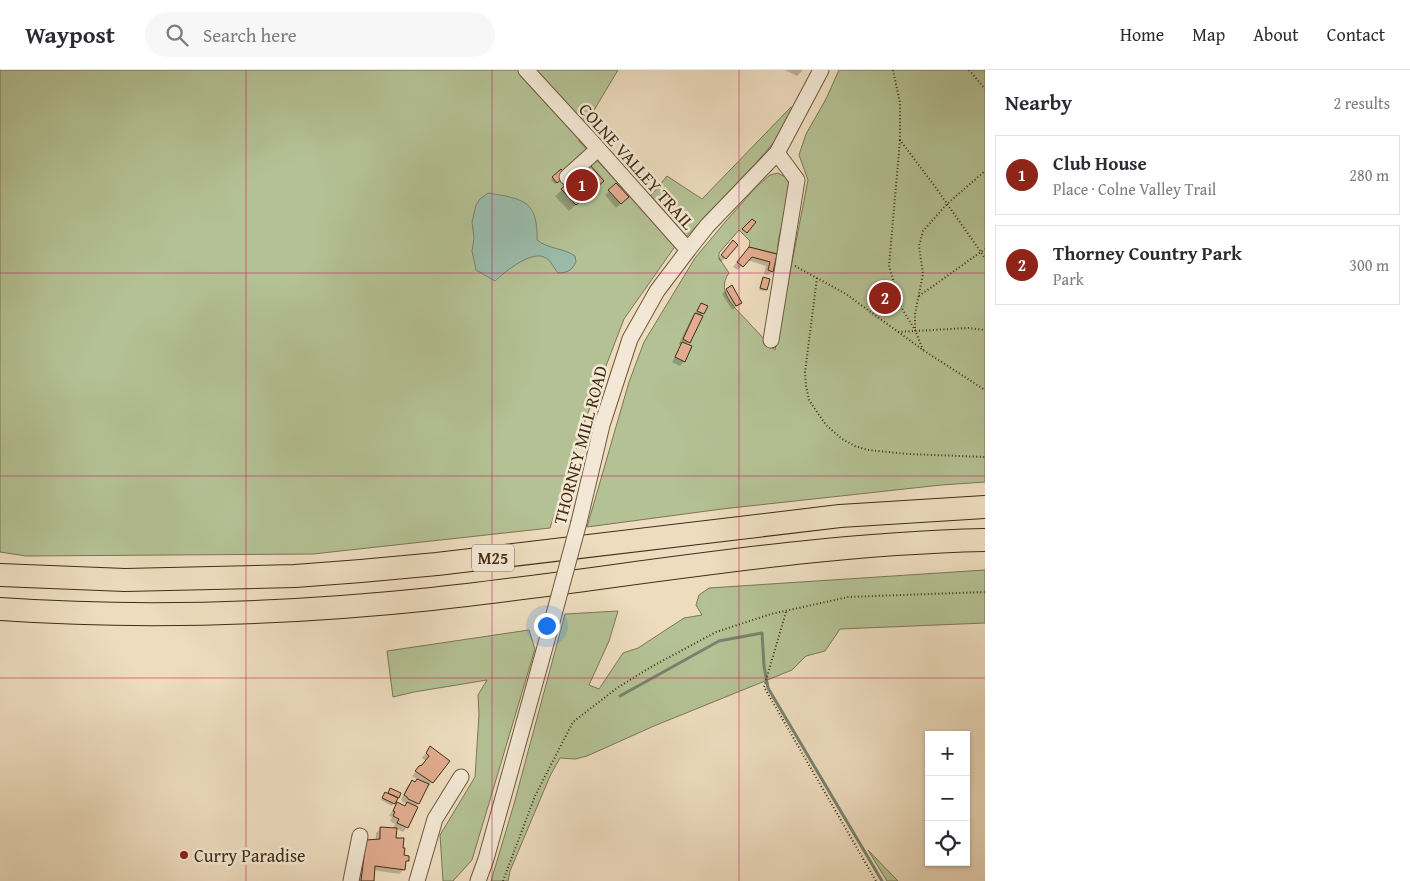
<!DOCTYPE html>
<html lang="en">
<head>
<meta charset="utf-8">
<style>
  :root { --surface:#fff; --page:#f7f7f7; --text:#2b2b33; --muted:#7c7c81; --line:#e1e1e2; --accent:#8f2418 }
  body { margin:0; font-family:"Gentium Book Plus",serif; background:var(--page); color:var(--text) }
  .controls { position:absolute; right:15px; bottom:15px; display:grid; overflow:hidden; border-radius:0px; box-shadow:0 1px 4px #0004 }
  .controls button { width:45px; height:45px; display:grid; place-items:center; padding:0; border:0; border-bottom:1px solid var(--line); background:var(--surface); color:var(--text); font:25px sans-serif }
  .you { position:absolute; left:546px; top:555px; width:18px; height:18px; margin:-12px; border:4px solid #fff; border-radius:50%; background:#1a73e8; box-shadow:0 0 0 8px #1a73e833 }
  .badge { display:grid; place-items:center; width:32px; height:32px; border-radius:50%; background:var(--accent); color:#fff; font-size:16px; font-weight:700 }
  .pin { position:absolute; translate:-50% -50%; border:2px solid #fff; box-shadow:0 1px 5px #0006 }
  .list { margin:0; padding:0; list-style:none }
  h2 { display:flex; justify-content:space-between; align-items:center; height:65px; margin:0; padding:0 20px; font-size:21px }
  h2 small { font-size:16px; font-weight:400; color:var(--muted) }
  .list li { display:grid; grid-template-columns:32px 1fr auto; gap:15px; align-items:center; box-sizing:border-box; height:80px; margin:0 10px 10px; padding:0 10px; border:1px solid var(--line); border-radius:0px }
  .list b { display:block; font-size:19px; white-space:nowrap }
  .list p { margin:0; font-size:16px; white-space:nowrap; color:var(--muted) }
  .list em { font-size:16px; font-style:normal; color:var(--muted) }
  .icon { flex:none; width:28px; height:28px; fill:none; stroke:currentColor; stroke-width:2; stroke-linecap:round; stroke-linejoin:round }
  .map { position:relative; flex:none; width:985px; height:811px; overflow:hidden }
  header { display:flex; align-items:center; gap:30px; box-sizing:border-box; height:70px; padding:0 25px; background:var(--surface); border-bottom:1px solid var(--line) }
  header strong { font-size:24px }
  nav { display:flex; gap:28px; margin-inline-start:auto; font-size:18px }
  .search { width:350px; height:45px; background:var(--page); display:flex; align-items:center; gap:12px; box-sizing:border-box; padding:0 18px; border-radius:28px; color:var(--muted); font-size:19px }
  main { display:flex }
  aside { flex:1; background:var(--surface) }
  .map>svg:first-child { display:block }
  .green { fill:#b4c194; stroke:#7c7654 }
  .water { fill:#9abcac; stroke:#78826f }
  .shadow { fill:#0003 }
  .lines { fill:none; stroke-linecap:round; stroke-linejoin:round }
  .stream { stroke:#78826f; stroke-width:3 }
  .building { fill:#e1ac8f; stroke:#442c13 }
  .minor-casing { stroke:#6e583e; stroke-width:17 }
  .highway-casing { stroke:#442c13; stroke-width:24 }
  .path { stroke:#442c13; stroke-width:2; stroke-dasharray:1 2.5; stroke-linecap:butt }
  .minor { stroke:#f3e8d5; stroke-width:15 }
  .highway { stroke:#eddcbe; stroke-width:22 }
  .minor-bridge-casing { stroke:#6e583e; stroke-width:17; stroke-linecap:butt }
  .minor-bridge { stroke:#f3e8d5; stroke-width:15 }
  .grid { fill:none; stroke:#c2185b; stroke-width:1; stroke-opacity:0.55 }
  .poi-dot { fill:#8f2418; stroke:#f3e8d5; stroke-width:2 }
  .labels { text-anchor:middle; dominant-baseline:central; stroke-width:5; stroke-linejoin:round; paint-order:stroke }
  .shield { fill:#f3e8d5; stroke:#78644d; stroke-width:1 }
  .shield-label { font-size:16px; font-weight:bold; fill:#442c13 }
  .street-label { font-size:18px; fill:#442c13; stroke:#f3e8d5 }
  .poi-label { font-size:18px; fill:#442c13; stroke:#f3e8d5; text-anchor:start }
</style>
</head>
<body>
<header>
<strong>Waypost</strong>
<div class="search"><svg class="icon" aria-label="search" viewBox="0 0 24 24"><circle cx="10" cy="10" r="6"/><path d="M15 15l6 6"/></svg>Search here</div>
<nav><a>Home</a><a>Map</a><a>About</a><a>Contact</a></nav>
</header>
<main>
<div class="map">
<svg width="985" height="811" viewBox="0 0 985 811">
  <rect width="100%" height="100%" fill="#eddcbe"/>
  <filter id="stains"><feTurbulence type="fractalNoise" baseFrequency=".004" numOctaves="4"/><feColorMatrix values="0 0 0 0 .2 0 0 0 0 .09 0 0 0 0 .02 0 0 0 .5 -.17"/></filter>
  <radialGradient id="worn" r=".72"><stop offset=".6" stop-color="#630" stop-opacity="0"/><stop offset="1" stop-color="#630" stop-opacity=".3"/></radialGradient>
  <g class="green">
    <polygon points="0,0 618,0 584,57 579,71 676,175 624,249 586,348 550,458 313,484 26,486 0,482"/>
    <path d="M839 0H985V412L941 415 722 439 587 457 629 312 644 272 695 188 726 151 757 116 770 105 778 103 787 108C794 128 785 144 780 163 778 170 778 177 777 184L749 177 750 171 739 160 719 183V188L729 203C714 223 739 241 751 255 759 263 767 273 775 280L808 110 799 85 806 64 826 29Z"/>
    <polygon points="791,37 795,39 775,71 755,94 685,168 649,128 667,106 702,129"/>
    <polygon points="985,500 985,553 840,559 825,581 806,586 792,600 654,656 587,686 575,689 560,688 550,706 510,801 508,811 491,811 514,734 565,544 618,541 609,571 589,615 599,619 623,583 638,578 684,548 702,545 696,535 699,525 709,518"/>
    <polygon points="529,560 535,579 472,790 453,811 443,811 440,765 475,707 479,645 478,625 487,610 414,622 393,627 387,581"/>
    <polygon points="868,780 898,811 887,811"/>
  </g>
  <path class="water" d="M488 123C523 129 538 130 537 170 548 179 564 178 575 186L576 192C572 200 568 203 558 203 554 198 551 191 546 188 532 179 505 202 495 211L476 200 472 181 474 168 472 152 476 135 480 129Z"/>
  <g class="shadow">
    <polygon points="785,0 803,0 797,6"/>
    <polygon points="561,101 565,105 555,114 551,110"/>
    <polygon points="616,115 628,127 616,138 605,125"/>
    <polygon points="595,117 569,141 555,126 562,120"/>
    <polygon points="729,176 725,188 721,192 718,189"/>
    <polygon points="745,182 776,185 772,201 768,205 764,204 766,196 747,190 738,200 733,197"/>
    <polygon points="763,208 766,220 764,221 759,220"/>
    <polygon points="726,220 741,233 732,240 722,224"/>
    <polygon points="700,236 706,237 686,275 684,291 680,296 672,292 681,275 679,274 691,249"/>
    <polygon points="430,678 432,712 428,717 426,716 418,734 415,737 407,757 403,762 394,757 395,754 390,751 392,747 389,746 397,733 404,737 406,734 401,730 407,716 412,712 415,713 418,710 412,706 426,691 422,688"/>
    <polygon points="390,720 399,724 392,736 381,730 384,725 387,724"/>
    <polygon points="381,759 395,769 403,786 407,790 404,794 403,800 399,804 373,800 372,811 358,811 362,775 376,771 376,763"/>
  </g>
  <g class="lines">
    <polyline class="stream" points="620,626 719,571 762,563 764,596 768,618 882,811"/>
  </g>
  <g class="building">
    <polygon points="589,94 604,111 576,135 561,119"/>
    <polygon points="561,99 566,105 557,113 552,107"/>
    <polygon points="616,113 629,127 621,134 608,120"/>
    <polygon points="752,149 756,152 747,163 742,159"/>
    <polygon points="733,170 738,175 726,189 721,185"/>
    <polygon points="749,177 777,184 773,202 768,200 770,192 752,187 743,197 737,192"/>
    <polygon points="763,207 770,209 767,220 760,218"/>
    <polygon points="732,215 742,233 736,236 726,219"/>
    <polygon points="701,233 708,236 704,244 697,241"/>
    <polygon points="695,243 703,246 690,273 683,269"/>
    <polygon points="682,272 692,276 685,292 675,287"/>
    <polygon points="430,676 450,691 433,713 415,701 419,696 422,695 429,686 426,683"/>
    <polygon points="417,709 429,714 419,734 408,729 408,728 404,725 412,710 415,712"/>
    <polygon points="390,718 401,723 399,728 388,723"/>
    <polygon points="385,722 398,728 395,734 382,728"/>
    <polygon points="397,732 405,736 407,732 418,737 408,758 397,753 399,749 393,746 395,742 393,741"/>
    <polygon points="380,757 397,758 396,768 404,768 403,778 405,778 404,785 409,786 409,791 406,791 405,800 375,796 374,811 361,811 366,770 380,769"/>
  </g>
  <g class="lines">
    <defs>
      <g id="minor">
        <polyline points="526,0 593,73 688,180"/>
        <polyline points="567,107 598,79"/>
        <polyline points="771,270 797,110 777,83"/>
        <polyline points="579,452 602,355 630,269 657,221 688,180 707,156 777,83 821,0"/>
        <polyline points="351,811 360,766"/>
        <polyline points="417,811 435,749 461,707"/>
        <polyline points="478,811 486,789 550,559"/>
      </g>
      <g id="highway">
        <polyline points="0,505 125,510 295,506 361,501 437,494 840,446 985,437"/>
        <path d="M0 539C144 549 288 544 432 529 616 509 799 474 985 470"/>
      </g>
    </defs>
    <use href="#minor" class="minor-casing"/>
    <use href="#highway" class="highway-casing"/>
    <g class="path">
      <polyline points="893,0 900,33 900,70 936,118 985,188"/>
      <polyline points="969,0 985,19"/>
      <polyline points="900,70 889,196 901,237 915,260 923,280"/>
      <polyline points="795,196 846,224 923,280 985,320"/>
      <polyline points="817,208 805,302 806,316 809,330 817,342 826,355 842,369 855,376 868,380 908,384 985,387"/>
      <polyline points="919,226 985,179"/>
      <polyline points="915,258 915,244 923,204 919,176 923,161 947,134 985,101"/>
      <polyline points="898,262 968,258 985,260"/>
      <polyline points="786,542 764,617 876,811"/>
      <polyline points="503,811 535,726 573,652 617,618 651,597 716,562 771,544 848,527 985,522"/>
    </g>
    <use href="#minor" class="minor"/>
    <use href="#highway" class="highway"/>
    <defs>
      <polyline id="minor-bridge" points="550,559 579,452"/>
    </defs>
    <use href="#minor-bridge" class="minor-bridge-casing"/>
    <use href="#minor-bridge" class="minor-bridge"/>
  </g>
  <path class="grid" d="M246 0V811M492 0V811M739 0V811M0 203H985M0 406H985M0 608H985"/>
  <circle class="poi-dot" cx="184" cy="785" r="5"/>
  <g class="labels">
    <rect class="shield" x="472" y="474.5" width="42" height="27" rx="4"/>
    <g class="shield-label">
      <text x="493" y="488">M25</text>
    </g>
    <g class="street-label">
      <text transform="translate(637 96) rotate(48)">COLNE VALLEY TRAIL</text>
      <text transform="translate(580 375) rotate(-75)">THORNEY MILL ROAD</text>
    </g>
    <g class="poi-label">
      <text x="194" y="785">Curry Paradise</text>
    </g>
  </g>
  <rect width="100%" height="100%" filter="url(#stains)"/>
  <rect width="100%" height="100%" fill="url(#worn)"/>
</svg>
<div class="controls">
<button>+</button>
<button>−</button>
<button><svg class="icon" aria-label="locate" viewBox="0 0 24 24"><circle cx="12" cy="12" r="6"/><path d="M12 2v4M12 18v4M2 12h4M18 12h4"/></svg></button>
</div>
<div class="you"></div>
<div class="pin badge" style="left:582px;top:115px">1</div>
<div class="pin badge" style="left:885px;top:228px">2</div>
</div>
<aside>
<h2>Nearby<small>2 results</small></h2>
<ul class="list">
<li><span class="badge">1</span><div><b>Club House</b><p>Place · Colne Valley Trail</p></div><em>280 m</em></li>
<li><span class="badge">2</span><div><b>Thorney Country Park</b><p>Park</p></div><em>300 m</em></li>
</ul>
</aside>
</main>
</body>
</html>
